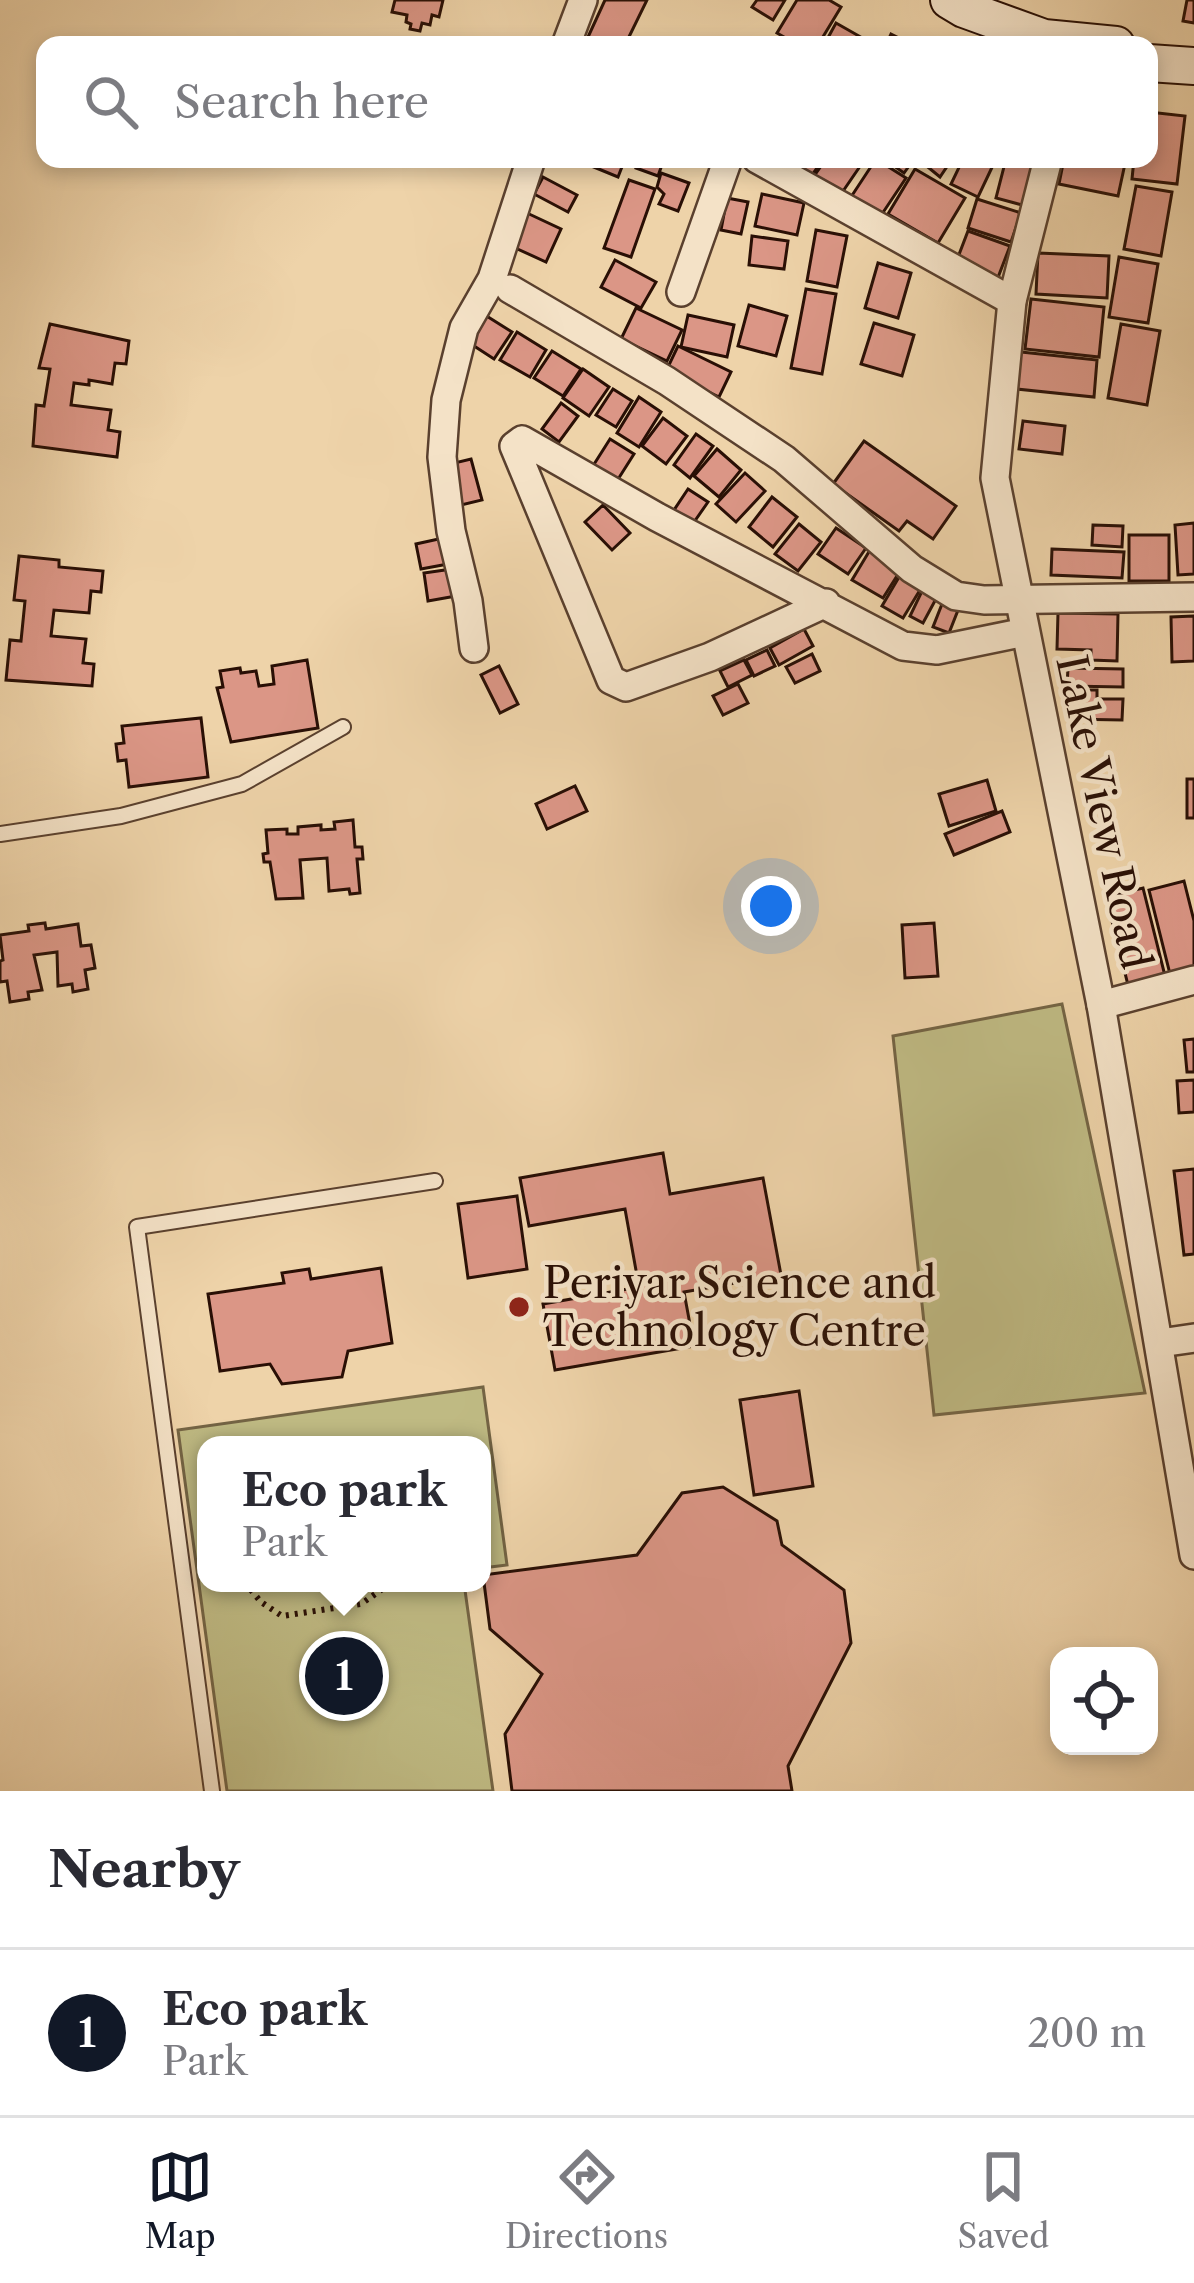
<!DOCTYPE html>
<html lang="en">
<head>
<meta charset="utf-8">
<style>
  :root { --surface:#fff; --page:#f2f2f3; --text:#2b2b33; --muted:#7c7c81; --line:#e1e1e2; --accent:#111827 }
  body { margin:0; font-family:"Libre Caslon Text",serif; background:var(--page); color:var(--text) }
  .controls { position:absolute; right:36px; bottom:36px; display:grid; overflow:hidden; border-radius:24px; box-shadow:0 6px 18px #0003 }
  .controls button { width:108px; height:108px; display:grid; place-items:center; padding:0; border:0; border-bottom:3px solid var(--line); background:var(--surface); color:var(--text); font:60px sans-serif }
  .you { position:absolute; left:771px; top:906px; width:42px; height:42px; margin:-30px; border:9px solid #fff; border-radius:50%; background:#1a73e8; box-shadow:0 0 0 18px #1a73e833 }
  .badge { display:grid; place-items:center; width:78px; height:78px; border-radius:50%; background:var(--accent); color:#fff; font-size:39px; font-weight:700 }
  .pin { position:absolute; translate:-50% -50%; border:6px solid #fff; box-shadow:0 3px 12px #0006 }
  .popup { position:absolute; left:197px; top:1436px; width:294px; height:156px; box-sizing:border-box; display:grid; place-content:center; border-radius:24px; background:var(--surface); filter:drop-shadow(0 3px 9px #0005); font-size:39px; white-space:nowrap; color:var(--muted) }
  .popup b { font-size:45px; color:var(--text) }
  .popup::after { content:''; position:absolute; left:50%; top:100%; margin-left:-24px; border:24px solid transparent; border-top-color:var(--surface) }
  .list { margin:0; padding:0; list-style:none }
  h2 { display:flex; justify-content:space-between; align-items:center; height:156px; margin:0; padding:0 48px; font-size:51px }
  h2 small { font-size:39px; font-weight:400; color:var(--muted) }
  .list li { display:grid; grid-template-columns:78px 1fr auto; gap:36px; align-items:center; box-sizing:border-box; height:168px; padding:0 48px; border-top:3px solid var(--line) }
  .list b { display:block; font-size:45px; white-space:nowrap }
  .list p { margin:0; font-size:39px; white-space:nowrap; color:var(--muted) }
  .list em { font-size:39px; font-style:normal; color:var(--muted) }
  .icon { flex:none; width:66px; height:66px; fill:none; stroke:currentColor; stroke-width:2; stroke-linecap:round; stroke-linejoin:round }
  .map { position:relative; flex:none; width:1194px; height:1791px; overflow:hidden }
  .search { position:absolute; background:var(--surface); box-shadow:0 6px 18px #0003; left:36px; right:36px; top:36px; height:132px; display:flex; align-items:center; gap:30px; box-sizing:border-box; padding:0 42px; border-radius:24px; color:var(--muted); font-size:45px }
  .sheet { height:324px; background:var(--surface) }
  nav { display:flex; justify-content:space-around; align-items:center; box-sizing:border-box; height:168px; border-top:3px solid var(--line); background:var(--surface); font-size:33px; color:var(--muted) }
  nav a { display:grid; justify-items:center; gap:6px }
  nav .on { color:var(--accent) }
  .map>svg:first-child { display:block }
  .green { fill:#bfba83; stroke:#746444; stroke-width:3 }
  .building { fill:#db9686; stroke:#290f05; stroke-width:3 }
  .lines { fill:none; stroke-linecap:round; stroke-linejoin:round }
  .lane-casing { stroke:#5a402e; stroke-width:18 }
  .street-casing { stroke:#5a402e; stroke-width:32 }
  .secondary-casing { stroke:#290f05; stroke-width:40 }
  .path { stroke:#290f05; stroke-width:6; stroke-dasharray:3 6; stroke-linecap:butt }
  .lane { stroke:#f4e2c7; stroke-width:14 }
  .street { stroke:#f4e2c7; stroke-width:27 }
  .secondary { stroke:#f4e2c7; stroke-width:36 }
  .poi-dot { fill:#8f2418; stroke:#f4e2c7; stroke-width:4.5 }
  .labels { text-anchor:middle; dominant-baseline:central; stroke-width:9; stroke-linejoin:round; paint-order:stroke }
  .street-label { font-size:42px; fill:#290f05; stroke:#f4e2c7 }
  .poi-label { font-size:42px; fill:#290f05; stroke:#f4e2c7; text-anchor:start }
</style>
</head>
<body>
<div class="map">
<svg width="1194" height="1791" viewBox="0 0 1194 1791">
  <rect width="100%" height="100%" fill="#eed3a9"/>
  <filter id="stains"><feTurbulence type="fractalNoise" baseFrequency=".00167" numOctaves="4"/><feColorMatrix values="0 0 0 0 .2 0 0 0 0 .09 0 0 0 0 .02 0 0 0 .5 -.17"/></filter>
  <radialGradient id="worn" r=".72"><stop offset=".6" stop-color="#630" stop-opacity="0"/><stop offset="1" stop-color="#630" stop-opacity=".3"/></radialGradient>
  <g class="green">
    <polygon points="1062,1004 1145,1393 934,1415 893,1036"/>
    <polygon points="483,1387 507,1565 482,1568 482,1445 206,1445 206,1583 464,1583 493,1791 227,1791 178,1430"/>
  </g>
  <g class="building">
    <polygon points="395,0 443,0 439,17 432,15 430,25 422,23 420,31 410,29 411,24 406,22 407,15 392,12"/>
    <polygon points="605,0 647,0 625,45 606,45 588,37"/>
    <polygon points="757,0 785,0 773,20 752,7"/>
    <polygon points="797,0 829,0 841,7 818,45 798,45 777,33"/>
    <polygon points="1187,0 1194,0 1194,23 1183,21"/>
    <polygon points="836,23 873,44 872,45 824,45"/>
    <polygon points="891,34 913,45 886,45"/>
    <polygon points="1149,112 1185,116 1177,184 1132,179 1134,159 1149,159"/>
    <polygon points="585,159 625,159 618,177 584,163"/>
    <polygon points="639,159 664,159 658,176 636,168"/>
    <polygon points="790,159 823,159 810,178 787,163"/>
    <polygon points="826,159 865,159 839,197 812,179"/>
    <polygon points="876,159 906,178 878,220 849,200"/>
    <polygon points="884,159 914,159 904,173"/>
    <polygon points="918,159 952,159 940,177"/>
    <polygon points="963,159 995,161 978,197 951,184"/>
    <polygon points="1006,159 1034,159 1022,205 996,198"/>
    <polygon points="1064,159 1126,159 1118,196 1059,184"/>
    <polygon points="915,169 965,198 938,243 888,214"/>
    <polygon points="661,173 689,183 678,211 659,204 664,194 657,187"/>
    <polygon points="543,177 577,195 568,212 534,194"/>
    <polygon points="629,180 655,189 631,257 604,248"/>
    <polygon points="1136,186 1172,192 1161,256 1124,249"/>
    <polygon points="762,194 804,203 797,235 755,226"/>
    <polygon points="727,198 748,202 741,234 721,230"/>
    <polygon points="977,199 1021,213 1011,242 968,228"/>
    <polygon points="527,213 561,229 546,262 511,246"/>
    <polygon points="816,230 847,236 837,287 807,281"/>
    <polygon points="968,231 1010,246 997,280 955,265"/>
    <polygon points="752,236 788,241 784,269 749,265"/>
    <polygon points="1038,253 1109,256 1107,298 1036,294"/>
    <polygon points="1119,257 1158,264 1148,323 1109,317"/>
    <polygon points="615,260 656,282 641,308 601,287"/>
    <polygon points="878,263 911,273 898,318 865,308"/>
    <polygon points="806,289 836,294 822,374 791,368"/>
    <polygon points="1031,299 1104,307 1099,357 1025,349"/>
    <polygon points="749,305 787,316 776,356 738,346"/>
    <polygon points="636,308 682,330 667,361 621,339"/>
    <polygon points="485,315 512,332 494,359 468,342"/>
    <polygon points="688,315 734,325 727,357 681,347"/>
    <polygon points="874,323 914,335 902,376 861,364"/>
    <polygon points="50,324 129,341 126,364 115,363 112,384 89,380 89,385 74,383 71,405 111,410 108,430 120,432 117,457 33,446 36,405 44,406 50,369 39,368"/>
    <polygon points="1121,324 1160,331 1147,405 1108,398"/>
    <polygon points="517,332 546,350 530,377 500,360"/>
    <polygon points="678,346 731,372 719,397 666,371"/>
    <polygon points="552,351 581,369 563,396 534,378"/>
    <polygon points="1021,352 1097,360 1094,397 1017,389"/>
    <polygon points="583,369 609,387 589,416 563,398"/>
    <polygon points="613,389 632,401 616,427 596,415"/>
    <polygon points="639,397 661,412 639,447 617,433"/>
    <polygon points="561,403 578,416 559,442 542,429"/>
    <polygon points="663,418 687,436 666,464 642,446"/>
    <polygon points="1023,421 1065,426 1062,454 1019,449"/>
    <polygon points="696,434 713,446 690,478 674,465"/>
    <polygon points="610,439 634,454 615,484 591,469"/>
    <polygon points="864,441 956,506 933,539 907,521 899,531 833,484"/>
    <polygon points="717,449 741,470 719,497 694,476"/>
    <polygon points="471,459 482,500 457,506 446,465"/>
    <polygon points="745,473 765,491 736,522 716,504"/>
    <polygon points="688,489 708,502 692,525 672,513"/>
    <polygon points="772,497 797,517 773,547 749,527"/>
    <polygon points="603,505 630,533 612,550 585,522"/>
    <polygon points="1194,523 1194,574 1178,575 1175,525"/>
    <polygon points="799,524 821,542 798,571 775,554"/>
    <polygon points="1093,525 1123,526 1122,547 1092,545"/>
    <polygon points="836,528 866,548 848,574 818,554"/>
    <rect x="1129" y="535" width="40" height="46"/>
    <polygon points="443,538 448,564 421,569 416,544"/>
    <polygon points="1052,549 1124,552 1122,578 1051,575"/>
    <polygon points="870,550 902,568 883,598 852,580"/>
    <polygon points="19,556 59,560 59,567 103,571 101,592 91,591 89,613 54,610 51,636 86,639 83,663 94,664 92,686 6,680 10,640 21,641 25,601 14,600"/>
    <polygon points="452,569 456,596 428,601 424,573"/>
    <polygon points="902,572 923,585 903,618 882,606"/>
    <polygon points="923,589 937,597 923,623 910,616"/>
    <polygon points="944,599 960,605 949,633 933,627"/>
    <polygon points="1058,613 1118,614 1117,661 1091,660 1091,650 1057,649"/>
    <polygon points="1194,616 1194,661 1172,662 1171,617"/>
    <polygon points="804,629 813,646 779,665 770,648"/>
    <polygon points="767,650 775,666 754,676 746,660"/>
    <polygon points="812,654 820,671 795,683 786,667"/>
    <polygon points="307,660 318,728 231,742 217,688 223,687 220,671 240,668 241,673 256,671 259,686 274,684 272,666"/>
    <polygon points="744,660 752,675 728,687 720,671"/>
    <polygon points="499,666 518,704 500,713 481,675"/>
    <polygon points="1068,668 1123,669 1123,687 1067,686"/>
    <polygon points="738,684 748,703 723,715 713,696"/>
    <polygon points="1067,690 1097,690 1097,699 1123,699 1122,720 1067,719"/>
    <polygon points="201,718 208,777 129,787 126,760 118,761 116,744 124,743 122,726"/>
    <rect x="1187" y="779" width="7" height="39"/>
    <polygon points="987,780 996,811 949,826 939,794"/>
    <polygon points="575,786 587,811 547,829 536,804"/>
    <polygon points="1002,811 1010,832 954,855 945,834"/>
    <polygon points="353,820 355,847 362,847 363,859 357,859 360,893 350,894 349,889 329,891 327,858 300,860 303,898 276,899 270,862 264,862 263,854 268,853 266,830 287,829 287,834 298,834 298,827 321,825 321,830 335,829 334,822"/>
    <polygon points="1184,881 1194,921 1194,969 1170,974 1149,890"/>
    <polygon points="1143,888 1165,976 1128,985 1106,897"/>
    <polygon points="45,923 46,929 78,924 81,946 91,945 95,968 85,970 88,989 73,992 72,984 58,986 57,952 34,955 42,990 28,992 29,999 10,1002 7,981 0,982 0,961 3,960 0,935 29,931 28,925"/>
    <polygon points="934,923 938,976 905,978 902,925"/>
    <polygon points="1194,1039 1194,1072 1187,1072 1184,1040"/>
    <polygon points="1194,1080 1194,1112 1179,1113 1177,1081"/>
    <polygon points="663,1153 670,1194 763,1178 781,1275 684,1292 694,1346 555,1370 543,1304 639,1287 625,1209 529,1226 520,1178"/>
    <polygon points="1194,1169 1194,1254 1184,1255 1174,1171"/>
    <polygon points="517,1196 527,1269 468,1278 458,1204"/>
    <polygon points="381,1268 392,1343 348,1351 342,1377 282,1384 270,1364 220,1371 208,1294 284,1283 282,1273 309,1269 311,1279"/>
    <polygon points="799,1391 813,1486 754,1495 740,1400"/>
    <polygon points="723,1487 777,1521 782,1545 844,1590 851,1643 788,1766 792,1791 512,1791 505,1734 542,1674 490,1629 483,1575 637,1555 682,1493"/>
  </g>
  <g class="lines">
    <defs>
      <g id="lane">
        <polyline points="0,834 121,816 242,784 343,727"/>
        <polyline points="212,1791 137,1227 435,1181"/>
      </g>
      <g id="street">
        <polyline points="566,45 583,0"/>
        <polyline points="757,159 1012,301"/>
        <polyline points="1048,159 1012,301 995,478 1101,1005 1194,1555"/>
        <polyline points="510,289 667,381 784,459 912,569 956,596 984,600 1194,597"/>
        <polyline points="681,292 728,159"/>
        <polyline points="826,603 710,657 626,687 611,680 514,446 522,440 657,517 903,646 937,650 1025,632"/>
        <polyline points="474,648 468,601 451,531 442,457 446,400 464,328 492,279 531,159"/>
        <polyline points="1101,1005 1194,980"/>
        <polyline points="1160,1343 1194,1338"/>
      </g>
      <g id="secondary">
        <polyline points="949,0 964,9 1044,38 1116,45"/>
        <polyline points="1149,63 1194,66"/>
      </g>
    </defs>
    <use href="#lane" class="lane-casing"/>
    <use href="#street" class="street-casing"/>
    <use href="#secondary" class="secondary-casing"/>
    <polyline class="path" points="245,1583 261,1602 282,1616 361,1604 391,1583"/>
    <use href="#lane" class="lane"/>
    <use href="#street" class="street"/>
    <use href="#secondary" class="secondary"/>
  </g>
  <circle class="poi-dot" cx="519" cy="1307" r="12"/>
  <g class="labels">
    <g class="street-label">
      <text transform="translate(1104 812) rotate(78)">Lake View Road</text>
    </g>
    <g class="poi-label">
      <text x="543" y="1283">Periyar Science and<tspan x="543" dy="48">Technology Centre</tspan></text>
    </g>
  </g>
  <rect width="100%" height="100%" filter="url(#stains)"/>
  <rect width="100%" height="100%" fill="url(#worn)"/>
</svg>
<div class="controls">
<button><svg class="icon" aria-label="locate" viewBox="0 0 24 24"><circle cx="12" cy="12" r="6"/><path d="M12 2v4M12 18v4M2 12h4M18 12h4"/></svg></button>
</div>
<div class="you"></div>
<div class="pin badge" style="left:344px;top:1676px">1</div>
<div class="popup"><b>Eco park</b>Park</div>
<div class="search"><svg class="icon" aria-label="search" viewBox="0 0 24 24"><circle cx="10" cy="10" r="6"/><path d="M15 15l6 6"/></svg>Search here</div>
</div>
<section class="sheet">
<h2>Nearby<small></small></h2>
<ul class="list">
<li><span class="badge">1</span><div><b>Eco park</b><p>Park</p></div><em>200 m</em></li>
</ul>
</section>
<nav>
<a class="on"><svg class="icon" aria-label="map" viewBox="0 0 24 24"><path d="M3 6l6-2 6 2 6-2v14l-6 2-6-2-6 2zM9 4v14M15 6v14"/></svg>Map</a>
<a><svg class="icon" aria-label="directions" viewBox="0 0 24 24"><path d="M12 3l9 9-9 9-9-9zM9 14v-3h6M13 9l2 2-2 2"/></svg>Directions</a>
<a><svg class="icon" aria-label="saved" viewBox="0 0 24 24"><path d="M7 4h10v16l-5-4-5 4z"/></svg>Saved</a>
</nav>
</body>
</html>
